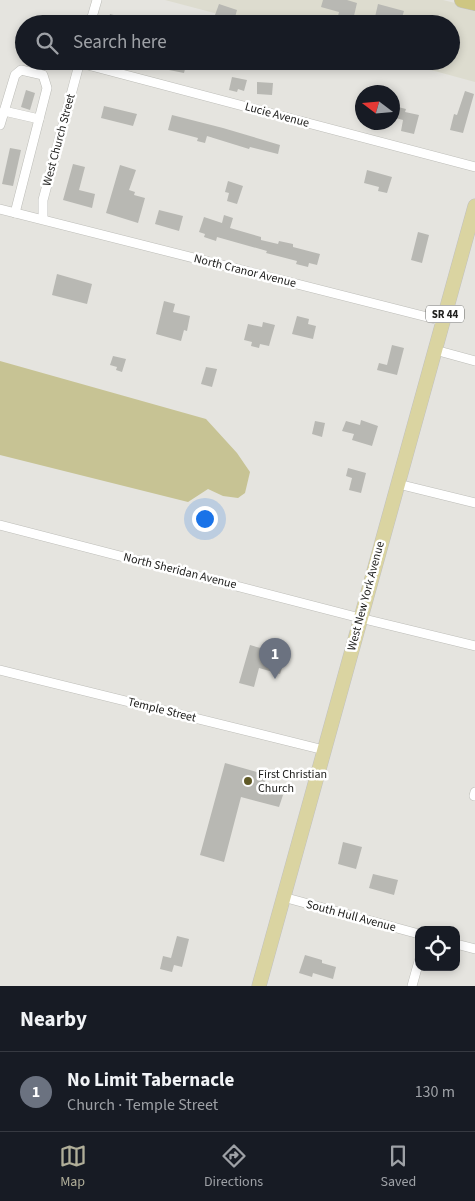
<!DOCTYPE html>
<html lang="en">
<head>
<meta charset="utf-8">
<style>
  :root { --surface:#171b24; --page:#242831; --text:#f1f3f6; --muted:#9ea1a6; --line:#363941; --accent:#b0ae99 }
  body { margin:0; font-family:"Source Sans 3",sans-serif; background:var(--page); color:var(--text) }
  .controls { position:absolute; right:15px; bottom:15px; display:grid; overflow:hidden; border-radius:10px; box-shadow:0 2px 8px #0003 }
  .controls button { width:45px; height:45px; display:grid; place-items:center; padding:0; border:0; border-bottom:1px solid var(--line); background:var(--surface); color:var(--text); font:25px sans-serif }
  .compass { position:absolute; left:355px; top:85px; width:45px; height:45px; border-radius:50%; background:var(--surface); box-shadow:0 2px 8px #0003; rotate:286deg }
  .you { position:absolute; left:204px; top:518px; width:18px; height:18px; margin:-12px; border:4px solid #fff; border-radius:50%; background:#1a73e8; box-shadow:0 0 0 8px #1a73e833 }
  .badge { display:grid; place-items:center; width:32px; height:32px; border-radius:50%; background:var(--accent); color:#fff; font-size:16px; font-weight:700 }
  .pin { position:absolute; translate:-50% -41px; filter:drop-shadow(0 1px 2px #0008) }
  .pin::after { content:''; position:absolute; top:26px; width:18px; height:15px; background:inherit; clip-path:polygon(0 0,100% 0,50% 100%) }
  .list { margin:0; padding:0; list-style:none }
  h2 { display:flex; justify-content:space-between; align-items:center; height:65px; margin:0; padding:0 20px; font-size:21px }
  h2 small { font-size:16px; font-weight:400; color:var(--muted) }
  .list li { display:grid; grid-template-columns:32px 1fr auto; gap:15px; align-items:center; box-sizing:border-box; height:80px; padding:0 20px; border-top:1px solid var(--line) }
  .list b { display:block; font-size:19px; white-space:nowrap }
  .list p { margin:0; font-size:16px; white-space:nowrap; color:var(--muted) }
  .list em { font-size:16px; font-style:normal; color:var(--muted) }
  .icon { flex:none; width:28px; height:28px; fill:none; stroke:currentColor; stroke-width:2; stroke-linecap:round; stroke-linejoin:round }
  .map { position:relative; flex:none; width:475px; height:986px; overflow:hidden }
  .search { position:absolute; background:var(--surface); box-shadow:0 2px 8px #0003; left:15px; right:15px; top:15px; height:55px; display:flex; align-items:center; gap:12px; box-sizing:border-box; padding:0 18px; border-radius:28px; color:var(--muted); font-size:19px }
  .sheet { height:145px; background:var(--surface) }
  nav { display:flex; justify-content:space-around; align-items:center; box-sizing:border-box; height:70px; border-top:1px solid var(--line); background:var(--surface); font-size:14px; color:var(--muted) }
  nav a { display:grid; justify-items:center; gap:2px }
  nav .on { color:var(--accent) }
  .map>svg:first-child { display:block }
  .built { fill:#dddccf }
  .green { fill:#c7c394 }
  .building { fill:#b8b8b3 }
  .lines { fill:none; stroke-linecap:round; stroke-linejoin:round }
  .minor-casing { stroke:#bdbdb8; stroke-width:10 }
  .primary-casing { stroke:#c1c1c0; stroke-width:15 }
  .trunk-casing { stroke:#c1c1c0; stroke-width:16 }
  .minor { stroke:#fff; stroke-width:9 }
  .primary { stroke:#dad4a1; stroke-width:14 }
  .trunk { stroke:#cec682; stroke-width:15 }
  .poi-dot { fill:#605a27; stroke:#fff; stroke-width:2 }
  .labels { text-anchor:middle; dominant-baseline:central; stroke-width:5; stroke-linejoin:round; paint-order:stroke }
  .shield { fill:#fff; stroke:#646462; stroke-width:1 }
  .shield-label { font-size:11px; font-weight:bold; fill:#21211f }
  .street-label { font-size:12px; fill:#21211f; stroke:#fff }
  .poi-label { font-size:12px; fill:#21211f; stroke:#fff; text-anchor:start }
</style>
</head>
<body>
<div class="map">
<svg width="475" height="986" viewBox="0 0 475 986">
  <rect width="100%" height="100%" fill="#e5e4df"/>
  <polygon class="built" points="165,0 443,0 475,8 475,82 398,61 451,61 451,24 256,24"/>
  <polygon class="green" points="0,361 206,419 237,453 250,472 245,493 238,498 223,496 208,489 188,502 0,455"/>
  <g class="building">
    <polygon points="323,0 347,0 357,3 353,20 338,16 339,12 321,7"/>
    <polygon points="219,4 237,10 234,21 215,15"/>
    <polygon points="378,4 404,11 400,24 375,17"/>
    <polygon points="110,14 125,18 123,24 107,24"/>
    <polygon points="154,61 187,61 184,73 169,70 169,68 153,64"/>
    <polygon points="232,77 247,80 244,91 238,89 237,92 229,90"/>
    <polygon points="257,82 273,83 272,95 257,94"/>
    <polygon points="26,90 35,93 30,110 21,107"/>
    <polygon points="465,91 474,94 463,133 450,130 454,114 457,115"/>
    <polygon points="104,106 137,114 133,126 101,118"/>
    <polygon points="394,106 406,109 405,112 419,115 414,134 401,131 403,120 392,117"/>
    <polygon points="172,115 223,128 280,145 278,154 250,147 249,149 207,136 205,143 197,141 198,138 168,130"/>
    <polygon points="10,148 21,150 13,186 2,184"/>
    <polygon points="73,164 85,167 79,190 95,194 92,208 63,200"/>
    <polygon points="120,165 136,170 129,190 135,192 134,195 145,198 138,223 106,213"/>
    <polygon points="367,170 392,177 387,193 378,191 379,187 364,183"/>
    <polygon points="228,181 243,186 237,204 227,201 229,193 225,192"/>
    <polygon points="159,210 183,216 179,231 155,224"/>
    <polygon points="224,215 233,218 230,228 261,237 261,240 278,244 279,241 293,244 293,247 320,254 317,265 309,263 308,267 296,264 297,261 266,253 267,251 217,237 216,241 204,237 205,234 199,232 204,217 222,223"/>
    <polygon points="418,232 429,235 422,263 411,260"/>
    <polygon points="57,274 92,284 87,304 52,295"/>
    <polygon points="164,301 175,304 173,312 190,316 187,331 184,330 181,341 156,334"/>
    <polygon points="297,316 309,319 308,324 316,326 313,339 292,334"/>
    <polygon points="263,322 275,325 269,346 260,344 259,348 251,346 252,342 244,340 248,324 262,327"/>
    <polygon points="392,345 404,348 397,375 377,370 379,363 387,365"/>
    <polygon points="113,356 126,359 122,372 116,370 117,367 110,365"/>
    <polygon points="206,367 217,369 212,387 201,384"/>
    <polygon points="361,420 378,426 372,446 352,440 354,434 342,431 346,421 360,425"/>
    <polygon points="315,421 325,423 322,437 312,434"/>
    <polygon points="348,468 366,473 361,493 349,490 352,478 346,476"/>
    <polygon points="250,645 264,649 261,659 283,665 280,674 259,668 254,687 239,683"/>
    <polygon points="225,763 267,775 263,790 283,795 279,807 241,797 224,862 200,855"/>
    <polygon points="343,842 362,847 356,869 338,864"/>
    <polygon points="373,874 398,880 394,895 369,888"/>
    <polygon points="177,936 189,939 182,967 174,965 172,972 160,969 163,956 171,958"/>
    <polygon points="305,955 322,960 322,963 336,967 333,979 313,973 312,977 299,973"/>
  </g>
  <g class="lines">
    <defs>
      <g id="minor">
        <polyline points="90,24 97,0"/>
        <polyline points="80,63 475,167"/>
        <polyline points="4,111 39,119"/>
        <polyline points="0,125 15,75 21,70 43,75 47,88 15,213"/>
        <polyline points="0,209 443,321"/>
        <polyline points="43,219 43,200 80,61"/>
        <polyline points="435,350 475,361"/>
        <polyline points="398,484 475,503"/>
        <polyline points="0,525 360,618 475,646"/>
        <polyline points="0,670 324,750"/>
        <polyline points="475,792 474,796 475,796"/>
        <polyline points="283,897 419,934"/>
        <polyline points="456,944 475,949"/>
        <polyline points="412,986 419,961"/>
      </g>
      <polyline id="primary" points="259,986 475,206"/>
      <polyline id="trunk" points="462,0 475,3"/>
    </defs>
    <use href="#minor" class="minor-casing"/>
    <use href="#primary" class="primary-casing"/>
    <use href="#trunk" class="trunk-casing"/>
    <use href="#minor" class="minor"/>
    <use href="#primary" class="primary"/>
    <use href="#trunk" class="trunk"/>
  </g>
  <circle class="poi-dot" cx="248" cy="781" r="5"/>
  <g class="labels">
    <rect class="shield" x="426" y="305.5" width="38" height="17" rx="4"/>
    <g class="shield-label">
      <text x="445" y="314">SR 44</text>
    </g>
    <g class="street-label">
      <text transform="translate(277 115) rotate(15)">Lucie Avenue</text>
      <text transform="translate(59 140) rotate(-75)">West Church Street</text>
      <text transform="translate(245 271) rotate(14)">North Cranor Avenue</text>
      <text transform="translate(180 571) rotate(14)">North Sheridan Avenue</text>
      <text transform="translate(366 596) rotate(-75)">West New York Avenue</text>
      <text transform="translate(162 710) rotate(14)">Temple Street</text>
      <text transform="translate(351 916) rotate(15)">South Hull Avenue</text>
    </g>
    <g class="poi-label">
      <text x="258" y="774">First Christian<tspan x="258" dy="14">Church</tspan></text>
    </g>
  </g>
</svg>
<div class="controls">
<button><svg class="icon" aria-label="locate" viewBox="0 0 24 24"><circle cx="12" cy="12" r="6"/><path d="M12 2v4M12 18v4M2 12h4M18 12h4"/></svg></button>
</div>
<svg class="compass" viewBox="-18 -18 36 36"><path d="M0-13l5 13h-10z" fill="#e53935"/><path d="M0 13l5-13h-10z" fill="#9ea1a6"/></svg>
<div class="you"></div>
<div class="pin badge" style="left:275px;top:679px;background:#6b7280">1</div>
<div class="search"><svg class="icon" aria-label="search" viewBox="0 0 24 24"><circle cx="10" cy="10" r="6"/><path d="M15 15l6 6"/></svg>Search here</div>
</div>
<section class="sheet">
<h2>Nearby<small></small></h2>
<ul class="list">
<li><span class="badge" style="background:#6b7280">1</span><div><b>No Limit Tabernacle</b><p>Church · Temple Street</p></div><em>130 m</em></li>
</ul>
</section>
<nav>
<a class="on"><svg class="icon" aria-label="map" viewBox="0 0 24 24"><path d="M3 6l6-2 6 2 6-2v14l-6 2-6-2-6 2zM9 4v14M15 6v14"/></svg>Map</a>
<a><svg class="icon" aria-label="directions" viewBox="0 0 24 24"><path d="M12 3l9 9-9 9-9-9zM9 14v-3h6M13 9l2 2-2 2"/></svg>Directions</a>
<a><svg class="icon" aria-label="saved" viewBox="0 0 24 24"><path d="M7 4h10v16l-5-4-5 4z"/></svg>Saved</a>
</nav>
</body>
</html>
